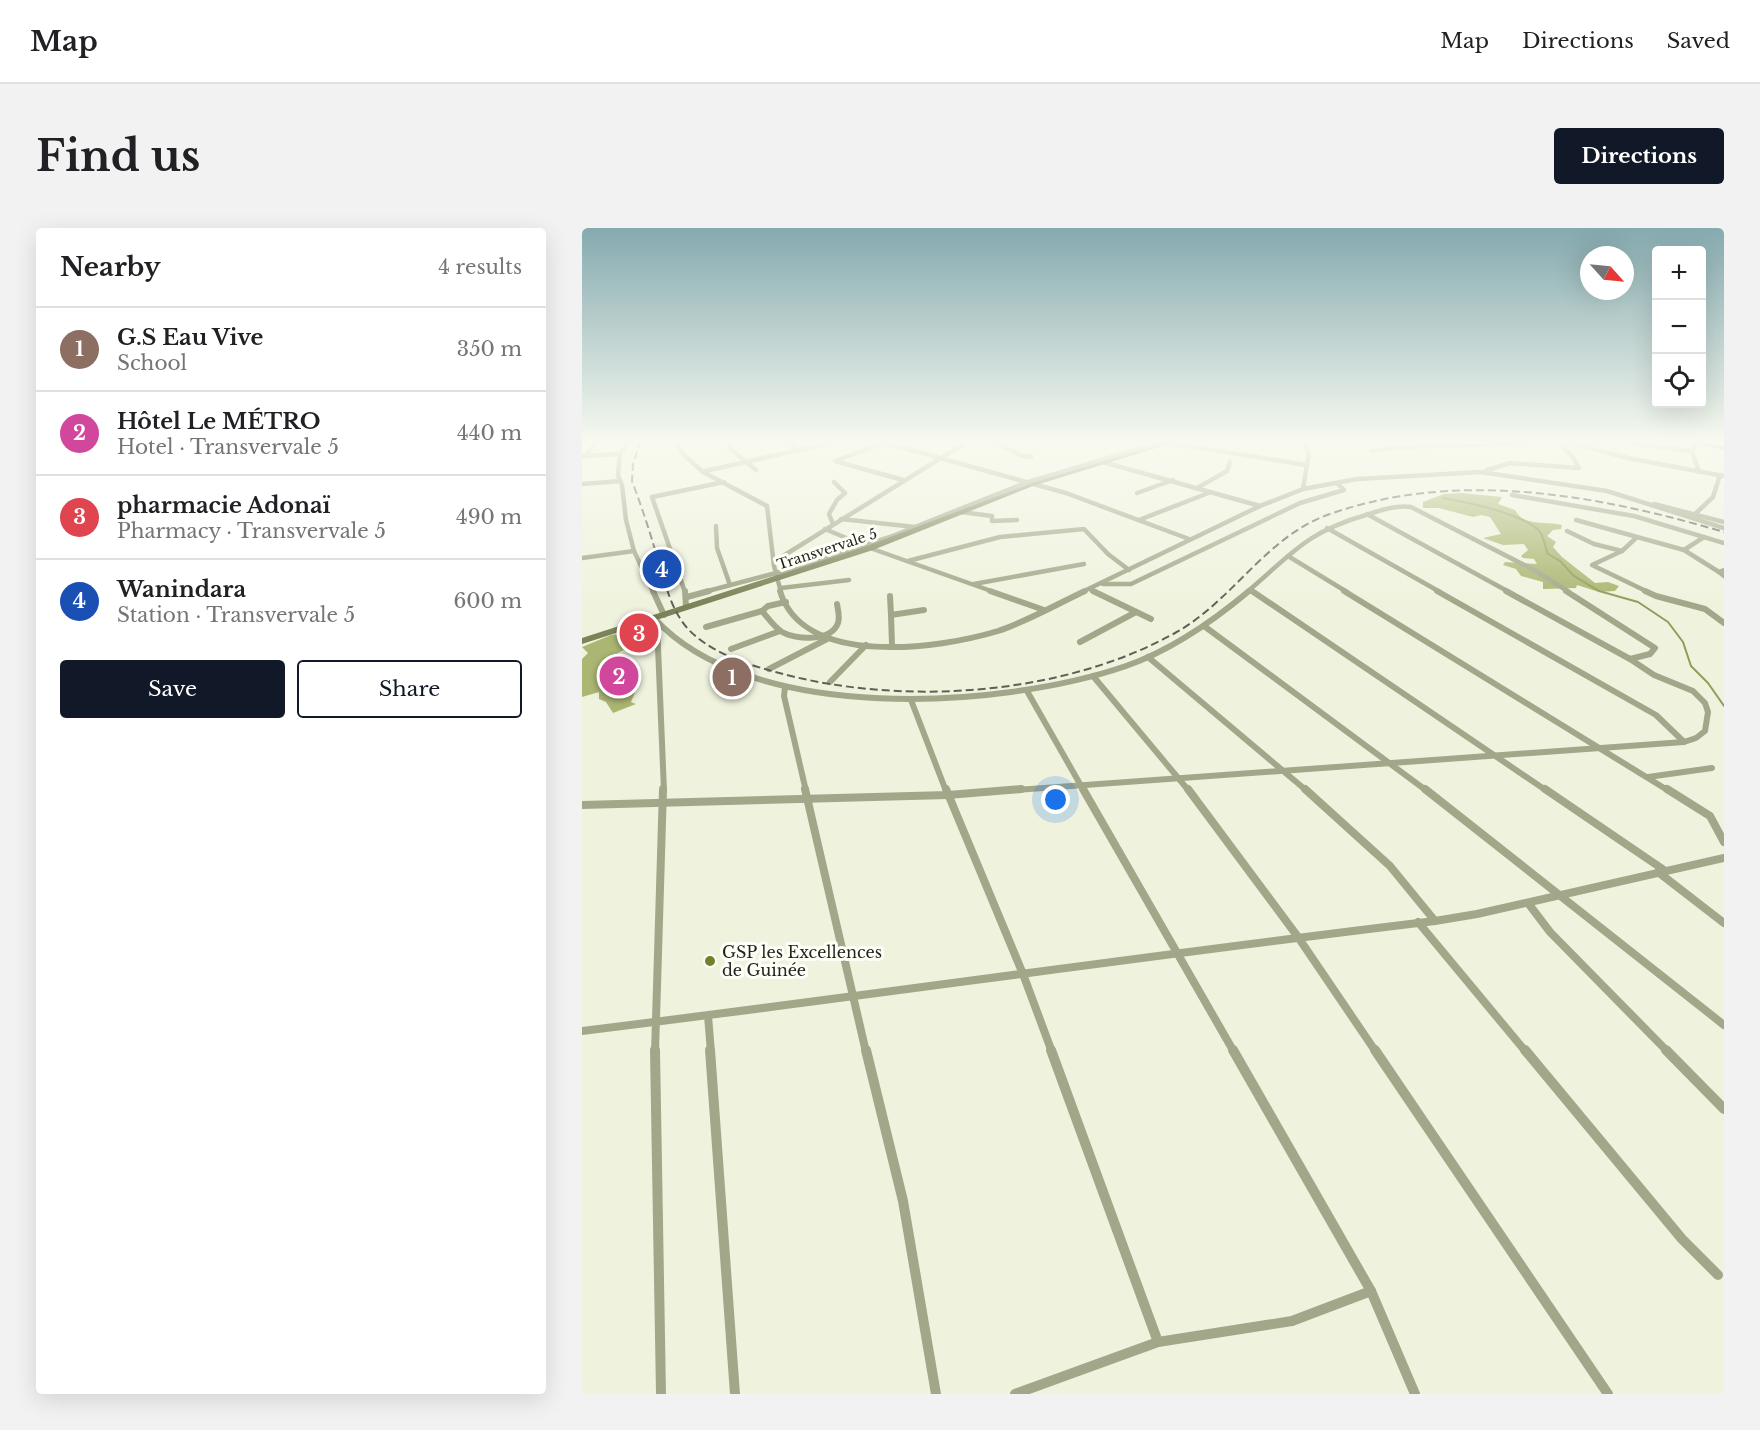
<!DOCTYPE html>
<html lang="en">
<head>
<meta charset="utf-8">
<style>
  :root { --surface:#fff; --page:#f2f2f2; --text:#202124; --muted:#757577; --line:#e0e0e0; --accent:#111827 }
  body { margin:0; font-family:"Libre Baskerville",serif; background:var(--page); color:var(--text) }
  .controls { position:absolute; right:18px; top:18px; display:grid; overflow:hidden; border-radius:6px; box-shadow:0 6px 24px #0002 }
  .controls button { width:54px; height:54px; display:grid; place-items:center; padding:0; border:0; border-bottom:2px solid var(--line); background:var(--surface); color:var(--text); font:30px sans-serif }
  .compass { position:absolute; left:998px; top:18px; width:54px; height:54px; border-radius:50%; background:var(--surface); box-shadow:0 6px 24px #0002; rotate:117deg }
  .you { position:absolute; left:474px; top:572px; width:21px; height:21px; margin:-15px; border:4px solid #fff; border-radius:50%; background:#1a73e8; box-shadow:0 0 0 9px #1a73e833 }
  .badge { display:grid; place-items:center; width:39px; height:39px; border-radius:50%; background:var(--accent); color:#fff; font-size:20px; font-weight:700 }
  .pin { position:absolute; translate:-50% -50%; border:3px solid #fff; box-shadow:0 2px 6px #0006 }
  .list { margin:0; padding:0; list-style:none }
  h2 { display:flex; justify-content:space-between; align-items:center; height:78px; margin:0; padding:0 24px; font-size:26px }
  h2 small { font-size:20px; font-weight:400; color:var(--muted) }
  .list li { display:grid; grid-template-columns:39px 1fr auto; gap:18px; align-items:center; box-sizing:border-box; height:84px; padding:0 24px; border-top:2px solid var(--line) }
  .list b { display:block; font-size:22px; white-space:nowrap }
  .list p { margin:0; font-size:20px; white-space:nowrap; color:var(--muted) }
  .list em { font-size:20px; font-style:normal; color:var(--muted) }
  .actions { display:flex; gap:12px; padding:18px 24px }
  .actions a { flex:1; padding:14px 0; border:2px solid var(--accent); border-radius:6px; text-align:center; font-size:21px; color:var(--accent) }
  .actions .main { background:var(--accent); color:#fff }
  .icon { flex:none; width:33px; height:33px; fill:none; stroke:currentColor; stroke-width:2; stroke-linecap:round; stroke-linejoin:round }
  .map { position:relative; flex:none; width:1142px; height:1166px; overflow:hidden; border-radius:6px }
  header { display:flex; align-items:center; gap:36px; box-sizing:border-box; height:84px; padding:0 30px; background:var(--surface); border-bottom:2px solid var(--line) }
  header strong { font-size:28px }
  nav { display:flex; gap:33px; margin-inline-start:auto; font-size:21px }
  .intro { display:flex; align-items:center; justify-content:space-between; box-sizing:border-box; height:144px; padding:0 36px }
  h1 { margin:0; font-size:42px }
  .button { padding:15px 27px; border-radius:6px; background:var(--accent); color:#fff; font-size:21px; font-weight:700 }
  main { display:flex; gap:36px; padding:0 36px }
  aside { flex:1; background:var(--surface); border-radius:6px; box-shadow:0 6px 24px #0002 }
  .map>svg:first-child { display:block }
  .forest { fill:#acb673 }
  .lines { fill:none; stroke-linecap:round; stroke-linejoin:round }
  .stream { stroke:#929b59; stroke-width:2 }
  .minor-far3 { stroke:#a2a78a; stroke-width:4.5 }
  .minor-far2 { stroke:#a2a78a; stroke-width:6 }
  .minor-far1 { stroke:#a2a78a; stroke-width:8 }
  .minor { stroke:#a2a78a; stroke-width:10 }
  .secondary { fill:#7d8359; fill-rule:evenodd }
  .primary { fill:#626a34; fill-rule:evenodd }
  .rail { stroke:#5f6055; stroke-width:2; stroke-dasharray:8 4; stroke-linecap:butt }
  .poi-dot { fill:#757f2b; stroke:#fdfff7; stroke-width:2 }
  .labels { text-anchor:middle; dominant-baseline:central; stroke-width:6; stroke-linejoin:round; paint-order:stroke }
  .far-street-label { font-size:14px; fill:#23241d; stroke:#fdfff7 }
  .poi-label { font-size:16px; fill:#23241d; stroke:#fdfff7; text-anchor:start }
</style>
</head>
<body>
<header>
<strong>Map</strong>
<nav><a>Map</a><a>Directions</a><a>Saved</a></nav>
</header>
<div class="intro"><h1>Find us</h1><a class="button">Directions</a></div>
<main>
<aside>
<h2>Nearby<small>4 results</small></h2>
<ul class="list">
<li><span class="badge" style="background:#8d6e63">1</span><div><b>G.S Eau Vive</b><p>School</p></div><em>350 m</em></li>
<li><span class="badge" style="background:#d1479c">2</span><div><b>Hôtel Le MÉTRO</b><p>Hotel · Transvervale 5</p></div><em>440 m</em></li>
<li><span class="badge" style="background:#e0444e">3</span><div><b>pharmacie Adonaï</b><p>Pharmacy · Transvervale 5</p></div><em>490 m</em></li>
<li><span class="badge" style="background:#1a4fb4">4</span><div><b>Wanindara</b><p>Station · Transvervale 5</p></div><em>600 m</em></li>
</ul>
<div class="actions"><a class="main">Save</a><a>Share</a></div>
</aside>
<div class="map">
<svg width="1142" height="1166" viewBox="0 0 1142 1166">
  <rect width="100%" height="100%" fill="#eff3de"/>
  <g class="forest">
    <path d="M879 265 920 269 916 276 933 282C942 299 963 293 980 297L979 301 971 302 965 308 974 314 971 319 980 329 1013 355 1026 354 1037 358 1033 363 1017 364 995 357 994 360 961 361V354L939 348 934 341 921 337 923 334 955 336 952 331 941 330 939 328 946 322 942 316 921 317 901 310 919 306 908 289 899 287 891 289 857 280H841V274L862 266Z"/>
    <path d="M45 405 66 406 70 409C58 417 46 418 35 426L36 430 21 438 28 444 38 445 30 454 39 459 40 465 53 464 49 474 54 476 31 485 24 474 17 471V464L0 469V431L6 425 0 419 29 407Z"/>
  </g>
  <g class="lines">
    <path class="stream" d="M861 270C884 274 943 286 958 304 962 309 963 320 966 326L978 333 992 348 1017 363 1056 374 1086 394 1101 414 1109 438 1126 455 1142 478"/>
    <g class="minor-far3">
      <polyline points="47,212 38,226 36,247 40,257 44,292 52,323 71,364"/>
      <polyline points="99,212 95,216 101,226 121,244 185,278 192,338 199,364"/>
      <polyline points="204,212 216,222"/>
      <polyline points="293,212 484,265 607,311"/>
      <polyline points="401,212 414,215 422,212"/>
      <polyline points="719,212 727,225 721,261"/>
      <polyline points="977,212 1046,230 1142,248"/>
      <polyline points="301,215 253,233 321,252"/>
      <polyline points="414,215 438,227 449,229"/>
      <polyline points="589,215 724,237"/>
      <polyline points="993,215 1035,213 1110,223"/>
      <polyline points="1115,215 1110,223 1117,244"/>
      <polyline points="146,219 174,242"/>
      <polyline points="789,223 819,219 976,214"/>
      <polyline points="0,228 38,226"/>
      <polyline points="3,228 16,212"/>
      <polyline points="521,234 678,278"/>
      <polyline points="905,242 928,235 997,240 990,228 976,214 979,213"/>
      <polyline points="123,243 262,212"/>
      <polyline points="0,256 38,253"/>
      <polyline points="615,260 645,243 648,234"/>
      <polyline points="555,265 591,252"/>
      <polyline points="930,267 1052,288 1142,315"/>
      <polyline points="1072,276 1142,294"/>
      <polyline points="379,284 410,288 410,293 435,292"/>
      <polyline points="785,286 927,364"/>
      <polyline points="1112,287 1131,269 1138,247"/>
      <polyline points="259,291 333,299"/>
      <polyline points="557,292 629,264"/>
      <polyline points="994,292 1102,322 1137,344"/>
      <polyline points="251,296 247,286 255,272 263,265 252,254"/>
      <polyline points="134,298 135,320 148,357"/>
      <polyline points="745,300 858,364"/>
      <polyline points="243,301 288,320 412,364"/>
      <polyline points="985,303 1012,316 1040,323"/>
      <polyline points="1054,310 1040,323 1010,337 1066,364"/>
      <polyline points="1102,322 1122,309"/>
      <polyline points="706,328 765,364"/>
      <polyline points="0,330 52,323"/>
      <polyline points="193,333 388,212"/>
      <polyline points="326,333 418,309 502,301 526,326 547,342"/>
      <polyline points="1142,342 1137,344 1142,348"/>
      <polyline points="392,356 502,336"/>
      <polyline points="521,356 549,356 718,275 762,262 755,255"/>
      <polyline points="199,360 267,352"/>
      <polyline points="508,361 514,364"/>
      <polyline points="669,362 672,364"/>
      <polyline points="103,364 70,269 142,254"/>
      <polyline points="122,364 194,345 308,309 443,255 587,212"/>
      <polyline points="500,364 678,278 721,261 775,251 899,244 1025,263 1142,300"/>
      <path d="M665 364C710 326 724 304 784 287 799 282 813 277 829 279L954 343 987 364"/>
    </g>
    <g class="minor-far2">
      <polyline points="71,363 82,387"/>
      <polyline points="103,363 104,379"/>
      <path d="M198 363C221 440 357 421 416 403 446 393 475 376 503 363"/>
      <polyline points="408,363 462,382"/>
      <polyline points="511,363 569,391"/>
      <polyline points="670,363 965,563"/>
      <polyline points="762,363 1087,563"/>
      <polyline points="855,363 1074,487 1102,514"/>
      <polyline points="984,363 1073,420 1068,426 1048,431"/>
      <polyline points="1063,363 1074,368 1123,381 1142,395"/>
      <polyline points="308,368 309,387"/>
      <polyline points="105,369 127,363"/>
      <path d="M204 374 186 378 180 383C186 390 192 399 200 404 214 412 249 414 256 395 258 389 256 382 255 376"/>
      <path d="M72 390C169 497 419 481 544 438 590 422 630 394 667 363"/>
      <polyline points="75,395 82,563"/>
      <polyline points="622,398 845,563"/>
      <polyline points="124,399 180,383"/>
      <polyline points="498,414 554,384"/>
      <polyline points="310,417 309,387 342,382"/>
      <polyline points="149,421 198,403"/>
      <polyline points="566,429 725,563"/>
      <polyline points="187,441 247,410"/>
      <polyline points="511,448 607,563"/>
      <polyline points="248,454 284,417"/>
      <polyline points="203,459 202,468 224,563"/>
      <polyline points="445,463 502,563"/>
      <polyline points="329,472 364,563"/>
      <polyline points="1066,549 1130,540"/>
      <polyline points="420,563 1102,514 1114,510 1123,503 1126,484 1123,475 1111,463 1072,447 1048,431 924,363"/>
    </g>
    <g class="minor-far1">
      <polyline points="223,561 284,824"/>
      <polyline points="364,561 441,746 470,824"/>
      <polyline points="501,561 652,824"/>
      <polyline points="606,561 716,709 794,824"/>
      <polyline points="723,561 808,638 853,693"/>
      <polyline points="843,561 1142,797"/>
      <polyline points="963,561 1082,642"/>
      <polyline points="1085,561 1128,588 1142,614"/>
      <polyline points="0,577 366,567 439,561"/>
      <polyline points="1076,644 1142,695"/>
      <polyline points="946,675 968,704 1086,824"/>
      <polyline points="836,694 944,824"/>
      <polyline points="126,788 129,824"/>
      <path d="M0 803C285 768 568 727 853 693L895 686 1142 630"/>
      <polyline points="73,824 81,561"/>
    </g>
    <g class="minor">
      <polyline points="73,822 79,1166"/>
      <polyline points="128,822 153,1166"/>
      <polyline points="284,822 321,973 354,1166"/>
      <polyline points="469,822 576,1114"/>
      <polyline points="651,822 789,1063 833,1166"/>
      <polyline points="793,822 1026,1166"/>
      <polyline points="943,822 1100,1011 1136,1047"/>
      <polyline points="1084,822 1142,881"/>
      <polyline points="433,1166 576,1114 710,1093 789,1063"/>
    </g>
    <polygon class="secondary" points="591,212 601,212 451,258 291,322 0,416 0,410 285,318 447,256"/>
    <polygon class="primary" points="1100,212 1113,212 1142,218 1142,222"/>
    <path class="rail" d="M59 212 51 236 50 253C59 277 67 301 74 325 82 351 88 381 106 401 128 424 161 435 190 443 315 479 478 469 593 405 651 373 684 308 748 286 876 241 1016 267 1142 304"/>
  </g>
  <linearGradient id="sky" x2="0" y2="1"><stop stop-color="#85aaaf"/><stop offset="0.57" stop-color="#f8faf0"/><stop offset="1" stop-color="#f8faf0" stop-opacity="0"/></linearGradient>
  <rect width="1142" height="375" fill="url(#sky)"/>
  <circle class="poi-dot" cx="128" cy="733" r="6"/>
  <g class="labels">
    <g class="far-street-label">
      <text transform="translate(245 321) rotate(-18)">Transvervale 5</text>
    </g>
    <g class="poi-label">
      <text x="140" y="724">GSP les Excellences<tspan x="140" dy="18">de Guinée</tspan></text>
    </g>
  </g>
</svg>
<div class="controls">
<button>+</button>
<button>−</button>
<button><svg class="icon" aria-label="locate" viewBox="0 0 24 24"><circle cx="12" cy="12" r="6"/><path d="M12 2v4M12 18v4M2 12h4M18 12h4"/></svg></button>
</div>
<svg class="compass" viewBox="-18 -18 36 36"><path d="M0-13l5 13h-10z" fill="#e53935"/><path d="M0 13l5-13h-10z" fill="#757577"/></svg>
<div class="you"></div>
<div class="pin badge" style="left:150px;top:449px;background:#8d6e63">1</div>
<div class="pin badge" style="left:37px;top:448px;background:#d1479c">2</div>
<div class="pin badge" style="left:57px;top:405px;background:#e0444e">3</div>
<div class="pin badge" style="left:80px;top:341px;background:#1a4fb4">4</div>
</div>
</main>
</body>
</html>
